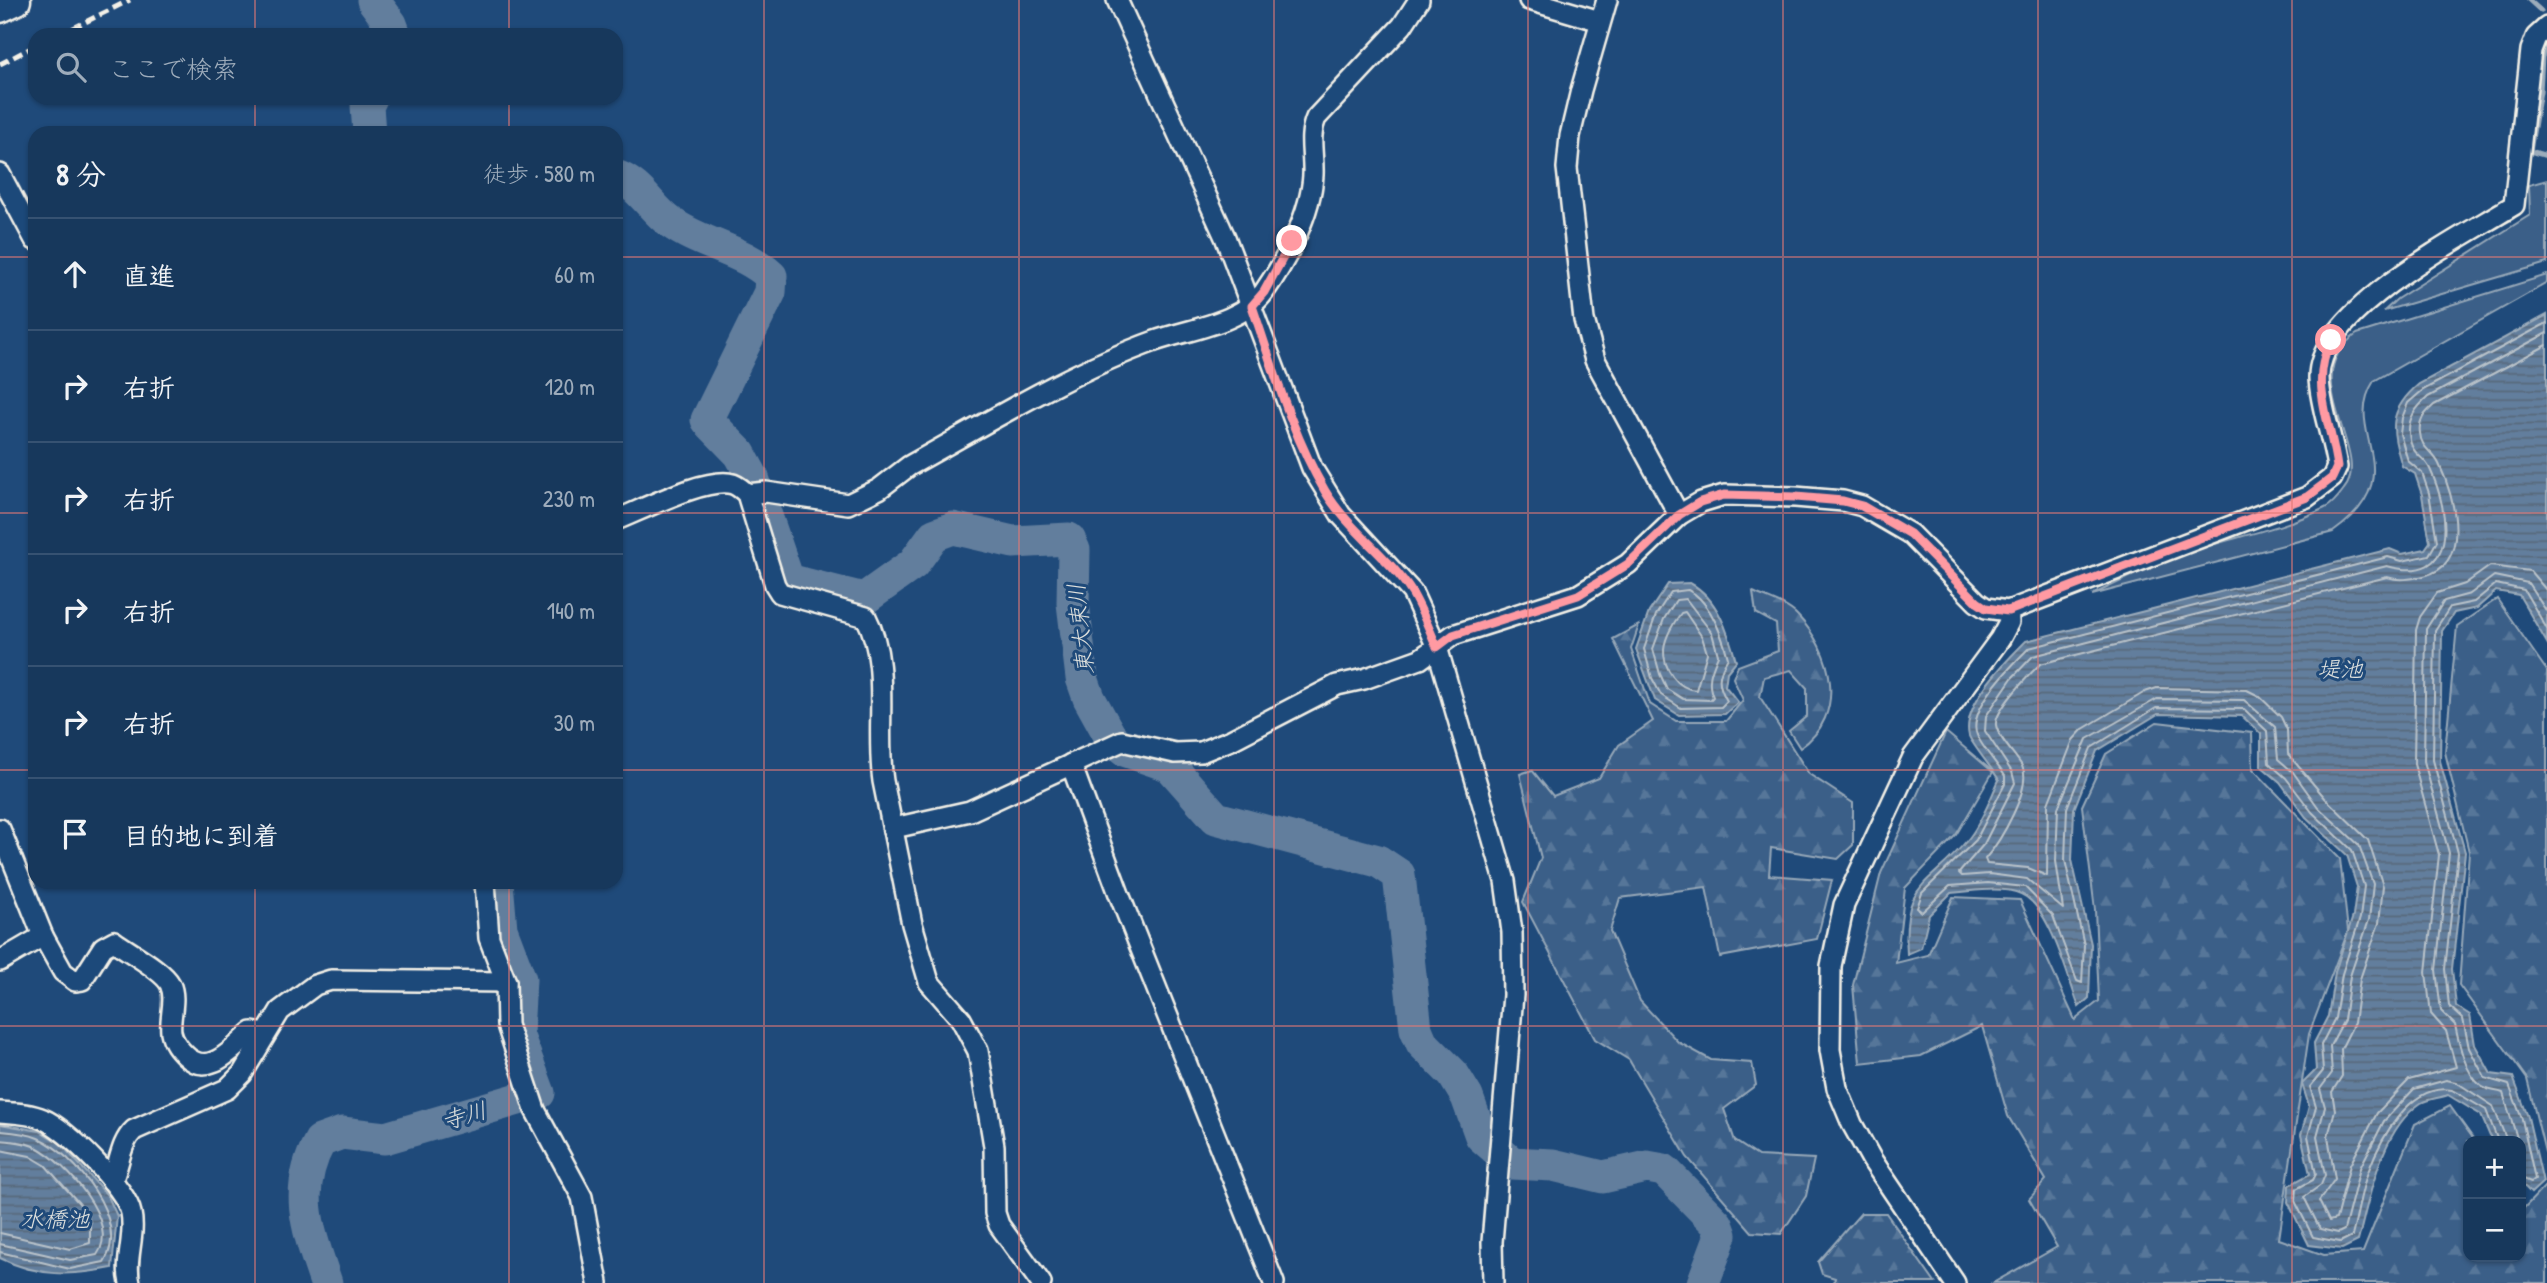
<!DOCTYPE html>
<html lang="ja">
<head>
<meta charset="utf-8">
<style>
  :root { --surface:#17385c; --page:#244365; --text:#f1f3f6; --muted:#9eacbb; --line:#365272 }
  body { margin:0; font-family:"Patrick Hand","Klee One",sans-serif; background:var(--page); color:var(--text) }
  .controls { position:absolute; right:21px; bottom:21px; display:grid; overflow:hidden; border-radius:14px; box-shadow:0 2px 5px #0004 }
  .controls button { width:63px; height:63px; display:grid; place-items:center; padding:0; border:0; border-bottom:2px solid var(--line); background:var(--surface); color:var(--text); font:35px sans-serif }
  .stop { position:absolute; width:21px; height:21px; margin:-16px; border:5px solid #ff9aa2; border-radius:50%; background:#fff }
  .stop.end { background:#ff9aa2; border-color:#fff; box-shadow:0 2px 7px #0008 }
  .list { margin:0; padding:0; list-style:none }
  h2 { display:flex; justify-content:space-between; align-items:center; height:91px; margin:0; padding:0 28px; font-size:30px }
  h2 small { font-size:23px; font-weight:400; color:var(--muted) }
  .list li { display:grid; grid-template-columns:46px 1fr auto; gap:21px; align-items:center; box-sizing:border-box; height:112px; padding:0 28px; border-top:2px solid var(--line) }
  .list b { display:block; font-size:26px; white-space:nowrap }
  .list em { font-size:23px; font-style:normal; color:var(--muted) }
  .icon { flex:none; width:38px; height:38px; fill:none; stroke:currentColor; stroke-width:2; stroke-linecap:round; stroke-linejoin:round }
  .map { position:relative; flex:none; width:2547px; height:1283px; overflow:hidden }
  .search { position:absolute; background:var(--surface); box-shadow:0 2px 5px #0004; left:28px; top:28px; width:595px; height:77px; display:flex; align-items:center; gap:18px; box-sizing:border-box; padding:0 24px; border-radius:21px; color:var(--muted); font-size:26px }
  .panel { position:absolute; background:var(--surface); box-shadow:0 2px 5px #0004; left:28px; top:126px; width:595px; height:763px; border-radius:21px }
  .map>svg:first-child { display:block }
  .grass { fill:#3a5f88; stroke:#97a8b8; stroke-width:2 }
  .forest { fill:url(#forest-firs); stroke:#97a8b8; stroke-width:2 }
  .water { fill:url(#water-rules); stroke:#9cacbb; stroke-width:2 }
  .lines { fill:none; stroke-linecap:round; stroke-linejoin:round }
  .shore { stroke:#bac3ca; stroke-width:2 }
  .stream { stroke:#9cacbb; stroke-width:5 }
  .river { stroke:#627e9d; stroke-width:33 }
  .minor-casing { stroke:#f4f1e8; stroke-width:24 }
  .highway-casing { stroke:#f4f1e8; stroke-width:35 }
  .minor { stroke:#1f4a7a; stroke-width:19 }
  .highway { stroke:#1f4a7a; stroke-width:30 }
  .rail { stroke:#f4f1e8; stroke-width:5; stroke-dasharray:10 5; stroke-linecap:butt }
  .route { stroke:#ff9aa2; stroke-width:9 }
  .grid { fill:none; stroke:#e27875; stroke-width:2; stroke-opacity:0.55 }
  .labels { text-anchor:middle; dominant-baseline:central; stroke-width:6; stroke-linejoin:round; paint-order:stroke }
  .water-label { font-size:23px; font-style:italic; fill:#dee0dd; stroke:#1f4a7a }
</style>
</head>
<body>
<div class="map">
<svg width="2547" height="1283" viewBox="0 0 2547 1283">
  <defs>
    <pattern id="forest-firs" width="22" height="20" patternUnits="userSpaceOnUse" patternTransform="scale(1.75)"><rect width="22" height="20" fill="#3a5f88"/><path d="M5 1l3.5 6h-7zM16 11l3.5 6h-7z" fill="#577699"/></pattern>
    <pattern id="water-rules" width="6" height="5" patternUnits="userSpaceOnUse" patternTransform="scale(1.75)"><rect width="6" height="5" fill="#627e9d"/><path d="M0 2.5h6" fill="none" stroke="#58687a"/></pattern>
  </defs>
  <rect width="100%" height="100%" fill="#1f4a7a"/>
  <filter id="ink" filterUnits="userSpaceOnUse"><feTurbulence type="fractalNoise" baseFrequency=".0143" numOctaves="2"/><feDisplacementMap in="SourceGraphic" scale="14" xChannelSelector="R" yChannelSelector="G"/><feConvolveMatrix kernelMatrix="1 2 1 2 8 2 1 2 1" color-interpolation-filters="sRGB"/></filter>
  <g filter="url(#ink)">
    <g class="grass">
      <polygon points="2547,180 2547,263 2384,311 2397,299 2530,215 2529,185"/>
      <path d="M2547 275V283L2374 381C2340 433 2415 474 2333 532L2092 595C2117 583 2143 570 2169 559 2219 539 2276 532 2325 508 2332 505 2339 496 2344 489 2374 454 2293 376 2357 334Z"/>
    </g>
    <g class="forest">
      <path d="M1753 592C1766 598 1787 604 1797 615 1833 652 1848 715 1800 748L1789 731 1807 716V688L1791 670 1764 677 1760 697 1809 774 1853 803V845L1838 859 1771 848 1769 875 1832 880 1817 939 1720 957 1706 887 1620 898 1610 931 1640 1001 1678 1042 1711 1060 1752 1063 1756 1085 1724 1109 1735 1141 1758 1156 1814 1159 1806 1196 1781 1234 1752 1232 1687 1157 1629 1060 1595 1039 1523 902 1541 858 1520 774 1532 770 1553 796 1599 778 1619 745 1653 721 1613 639 1639 625 1631 649 1650 704 1676 721H1726L1743 700 1733 678 1738 666 1778 651 1776 624 1756 613Z"/>
      <polygon points="2497,599 2547,671 2547,1160 2527,1079 2459,985 2469,852 2445,752 2457,626"/>
      <polygon points="2157,722 2252,733 2253,769 2340,859 2348,931 2309,1034 2279,1239 2324,1255 2363,1252 2415,1124 2450,1106 2475,1141 2468,1141 2468,1257 2521,1257 2521,1205 2524,1208 2547,1184 2547,1283 1993,1283 2057,1247 2029,1199 2046,1180 2008,1116 1982,1026 1921,1056 1860,1063 1853,985 1881,873 1946,732 1993,772 1956,835 1905,888 1896,963 1928,955 1953,897 2020,900 2075,1020 2099,1001 2095,910 2082,806 2106,754"/>
      <polygon points="1861,1213 1886,1213 1935,1283 1834,1283 1835,1278 1822,1274 1818,1262"/>
    </g>
    <g class="water">
      <path d="M2547 315V643L2519 595 2496 591 2477 608 2454 613 2442 631 2440 761 2465 852 2452 969 2456 1006 2470 1015 2475 1045 2491 1074 2513 1077 2528 1117 2543 1182 2531 1193 2521 1183V1141H2492L2481 1115 2448 1095C2440 1098 2428 1099 2421 1103 2381 1129 2369 1199 2358 1241L2342 1249 2309 1245 2288 1202 2289 1185 2310 1174 2301 1135 2309 1106 2302 1084 2316 1070 2314 1043 2328 1016 2335 972 2353 916 2357 887 2347 855 2306 817 2280 782 2261 766V734L2242 716 2158 714 2097 751 2074 809 2072 860 2091 944 2089 998 2079 1007C2068 979 2050 906 2021 894 2004 886 1969 891 1951 893L1929 915 1921 948 1907 954C1902 879 1929 888 1969 838 1982 822 1990 799 1999 780 1994 771 1971 743 1969 736 1961 705 2006 661 2026 641L2390 549 2402 554 2425 549 2430 542 2422 495 2415 474 2402 466C2391 429 2387 411 2419 384Z"/>
      <path d="M1690 583C1718 598 1728 632 1736 661L1727 672 1725 686 1738 702 1725 714 1679 715 1655 700 1636 649 1649 612 1668 584Z"/>
      <path d="M0 1124 40 1131 61 1144 108 1196 117 1216 112 1268C72 1276 38 1277 0 1258Z"/>
    </g>
    <g class="lines">
      <g class="shore">
        <path d="M2547 345 2434 405C2425 413 2418 420 2420 433 2421 449 2433 451 2439 464 2455 497 2472 565 2424 576 2410 579 2400 581 2387 577L2040 664C2030 674 1994 711 1996 725 1998 738 2015 754 2022 766 2033 787 2000 842 1985 859L1987 864 2028 868 2047 876 2048 804 2073 740 2083 729 2145 692 2157 688 2247 690 2259 696 2281 717 2287 730 2288 754 2326 799 2368 840 2383 886 2379 923 2360 979 2354 1023 2341 1049 2342 1076 2332 1092 2335 1110 2328 1136 2335 1179 2319 1201 2329 1221 2336 1219 2350 1165 2377 1113 2409 1080 2456 1067 2446 1031 2431 1014 2426 972 2439 855 2414 764 2416 630 2420 617 2437 593 2465 584 2490 566 2530 571 2547 591"/>
        <path d="M1688 590C1711 601 1722 635 1728 658 1717 675 1717 684 1727 701L1721 707 1681 708 1661 695 1652 678 1644 649 1656 615 1671 592Z"/>
        <path d="M1686 599 1712 633 1718 655C1712 669 1706 681 1713 697L1710 700 1683 699 1667 689 1660 674 1653 649 1664 619 1676 600Z"/>
        <path d="M1685 612 1702 637 1707 653 1696 690C1677 689 1663 668 1664 649 1665 637 1674 622 1681 613Z"/>
        <path d="M0 1131C12 1132 26 1133 38 1138 75 1154 131 1222 104 1262L70 1269 0 1252"/>
        <path d="M0 1140C12 1141 27 1142 38 1148 65 1163 121 1222 97 1255L70 1260 0 1244"/>
        <path d="M2498 1141 2486 1110 2452 1090C2410 1082 2380 1140 2368 1172 2360 1192 2358 1215 2352 1236L2340 1242 2313 1237 2295 1201 2296 1189 2313 1180 2316 1174 2308 1136 2316 1107 2310 1087 2323 1071 2321 1045 2335 1018 2342 974 2360 918 2364 886 2352 850 2312 812 2286 778 2269 763 2267 731 2244 709 2156 708 2091 748 2067 808 2065 860 2084 945 2082 983 2077 981 2053 916 2025 887 1988 883 1950 886 1922 912 1917 908 1922 893 1976 840 2005 784V776C1997 764 1981 746 1977 735 1966 710 2013 664 2029 648L2388 557 2402 561 2429 555 2437 541 2429 493 2422 473 2408 461 2400 434 2402 418 2408 403 2423 390 2547 323"/>
        <path d="M2507 1141 2493 1106 2456 1082 2446 1080 2414 1089 2384 1121 2360 1168 2344 1230 2338 1233 2320 1229 2304 1197 2321 1185 2325 1175 2317 1136 2325 1107 2320 1089 2332 1073 2330 1046 2344 1020 2350 976 2369 920 2373 884 2359 845 2318 807 2293 772 2278 759 2275 727 2244 700 2157 699 2087 739 2058 808 2056 861 2063 909 2027 879 1989 874 1962 876 1959 873 1984 844 2015 783 2012 772 1985 731 1986 716 2012 678 2033 656 2387 566C2460 586 2450 512 2430 469 2423 454 2411 457 2409 433 2408 417 2417 407 2428 397L2547 333"/>
        <path d="M2518 1141 2503 1093C2496 1090 2487 1091 2481 1086 2465 1073 2459 1044 2455 1025L2441 1011 2436 970 2449 853 2424 761 2426 629 2444 601 2470 594 2494 576 2528 583 2547 612"/>
        <polyline points="0,1150 30,1156 45,1165 85,1210 90,1222 90,1243 70,1249 0,1233"/>
        <polyline points="2521,1178 2531,1182 2535,1179 2522,1119 2509,1085 2485,1078 2469,1048 2463,1019 2449,1006 2445,969 2458,853 2433,760 2435,630 2450,607 2474,602 2496,584 2524,590 2547,629"/>
      </g>
      <g class="stream">
        <polyline points="2529,0 2541,11"/>
        <polyline points="2547,44 2542,57 2540,91 2530,151 2547,156"/>
      </g>
      <g class="river">
        <polyline points="373,0 391,24 395,35"/>
        <polyline points="369,133 367,106 371,98"/>
        <path d="M616 176C639 184 651 208 670 222 701 245 742 249 771 276L770 292 707 420 740 454 753 478 788 580 864 599 913 564 934 535 953 528 1013 542 1069 539 1074 550 1073 603 1082 678 1089 698 1110 736 1124 750 1170 766 1216 818 1378 861 1399 875 1416 1029 1422 1043 1453 1074 1467 1097 1481 1136 1512 1163 1553 1165 1603 1177 1647 1167 1664 1170 1717 1224 1721 1235 1703 1283"/>
        <path d="M326 1283C309 1232 292 1192 320 1141L342 1133 385 1138 539 1093 517 1034 520 979 501 929 497 882"/>
      </g>
      <defs>
        <g id="minor">
          <polyline points="1117,0 1225,237 1312,468 1341,515 1412,592 1437,647 1505,881 1512,932 1513,995 1492,1242 1493,1283"/>
          <polyline points="1529,0 1600,21"/>
          <polyline points="1607,0 1581,90 1570,136 1567,168 1584,320 1595,360 1679,515"/>
          <polyline points="0,174 35,240"/>
          <path d="M747 494 766 492 848 504 879 489 909 466C989 422 1069 372 1155 341 1189 329 1242 323 1264 292 1286 261 1311 213 1313 175 1314 155 1308 136 1316 118L1402 26 1419 0"/>
          <path d="M616 520C642 510 707 476 733 484 738 486 743 490 747 494L775 585 780 593 866 617C891 665 875 727 883 781L912 924 929 982 961 1019 978 1051 994 1146 995 1213 999 1225 1041 1283"/>
          <polyline points="1071,764 1119,894 1274,1283"/>
          <path d="M894 828 970 811 1122 741 1175 753 1201 752 1231 740 1337 685 1364 679 1420 659 1453 635 1578 595 1628 564 1679 515 1701 502 1724 495 1795 497 1843 501 1862 506 1910 534 1977 602 1986 608 2008 611 2307 497 2332 478 2337 467C2333 438 2320 407 2319 378 2317 311 2463 237 2514 205L2531 50 2536 37 2547 27"/>
          <polyline points="0,829 43,936 0,961"/>
          <polyline points="485,882 489,938 506,982 507,1025 535,1110 582,1197 598,1283"/>
          <path d="M43 936 63 972 75 981 82 980 103 947 114 941C127 951 163 970 170 984 177 999 169 1017 171 1032 173 1042 178 1048 185 1055 209 1079 233 1048 252 1032L265 1034"/>
          <path d="M0 1112C14 1113 30 1113 43 1119 66 1128 126 1188 131 1213 136 1236 124 1260 130 1283"/>
          <path d="M112 1181C120 1164 120 1143 134 1130L227 1089 242 1074 280 1011 315 985 331 980 506 982"/>
          <polyline points="1955,1283 1872,1160 1852,1124 1837,1088 1830,1050 1831,966 1844,905 1913,757 2000,639 2009,622 2008,611"/>
        </g>
        <polyline id="highway" points="0,7 15,0"/>
      </defs>
      <use href="#minor" class="minor-casing"/>
      <use href="#highway" class="highway-casing"/>
      <use href="#minor" class="minor"/>
      <use href="#highway" class="highway"/>
      <g class="rail">
        <polyline points="59,35 130,0"/>
        <polyline points="0,64 35,46"/>
      </g>
    </g>
  </g>
  <g class="lines" filter="url(#ink)">
    <path class="route" d="M1292 241 1264 292 1252 306C1273 367 1292 435 1325 491 1348 530 1388 555 1412 593 1422 610 1429 629 1437 647L1453 635 1578 595 1628 564 1679 515 1700 502 1724 495 1796 497 1843 501 1862 506 1910 534 1977 602 1986 608 2008 611 2307 497 2332 478 2337 467C2331 421 2309 384 2331 340"/>
  </g>
  <path class="grid" d="M255 0V35M509 0V35M764 0V1283M1019 0V1283M1274 0V1283M1528 0V1283M1783 0V1283M2038 0V1283M2292 0V1283M255 98V133M509 98V133M0 257H35M616 257H2547M0 513H35M616 513H2547M0 770H35M616 770H2547M255 882V1283M509 882V1283M0 1026H2547"/>
  <g class="labels">
    <g class="water-label">
      <text transform="translate(1080 629) rotate(-96)">東大束川</text>
      <text x="2340" y="668">堤池</text>
      <text transform="translate(464 1115) rotate(-16)">寺川</text>
      <text x="55" y="1218">水橋池</text>
    </g>
  </g>
</svg>
<div class="controls">
<button>+</button>
<button>−</button>
</div>
<div class="stop" style="left:2331px;top:340px"></div>
<div class="stop end" style="left:1292px;top:241px"></div>
<div class="search"><svg class="icon" aria-label="search" viewBox="0 0 24 24"><circle cx="10" cy="10" r="6"/><path d="M15 15l6 6"/></svg>ここで検索</div>
<section class="panel">
<h2>8 分<small>徒歩 · 580 m</small></h2>
<ul class="list">
<li><svg class="icon" aria-label="ahead" viewBox="0 0 24 24"><path d="M12 20V5M6 11l6-6 6 6"/></svg><div><b>直進</b></div><em>60 m</em></li>
<li><svg class="icon" aria-label="right" viewBox="0 0 24 24"><path d="M7 20v-9h11M14 6l5 5-5 5"/></svg><div><b>右折</b></div><em>120 m</em></li>
<li><svg class="icon" aria-label="right" viewBox="0 0 24 24"><path d="M7 20v-9h11M14 6l5 5-5 5"/></svg><div><b>右折</b></div><em>230 m</em></li>
<li><svg class="icon" aria-label="right" viewBox="0 0 24 24"><path d="M7 20v-9h11M14 6l5 5-5 5"/></svg><div><b>右折</b></div><em>140 m</em></li>
<li><svg class="icon" aria-label="right" viewBox="0 0 24 24"><path d="M7 20v-9h11M14 6l5 5-5 5"/></svg><div><b>右折</b></div><em>30 m</em></li>
<li><svg class="icon" aria-label="arrive" viewBox="0 0 24 24"><path d="M6 21V4h12l-3 4 3 4H6"/></svg><div><b>目的地に到着</b></div></li>
</ul>
</section>
</div>
</body>
</html>
